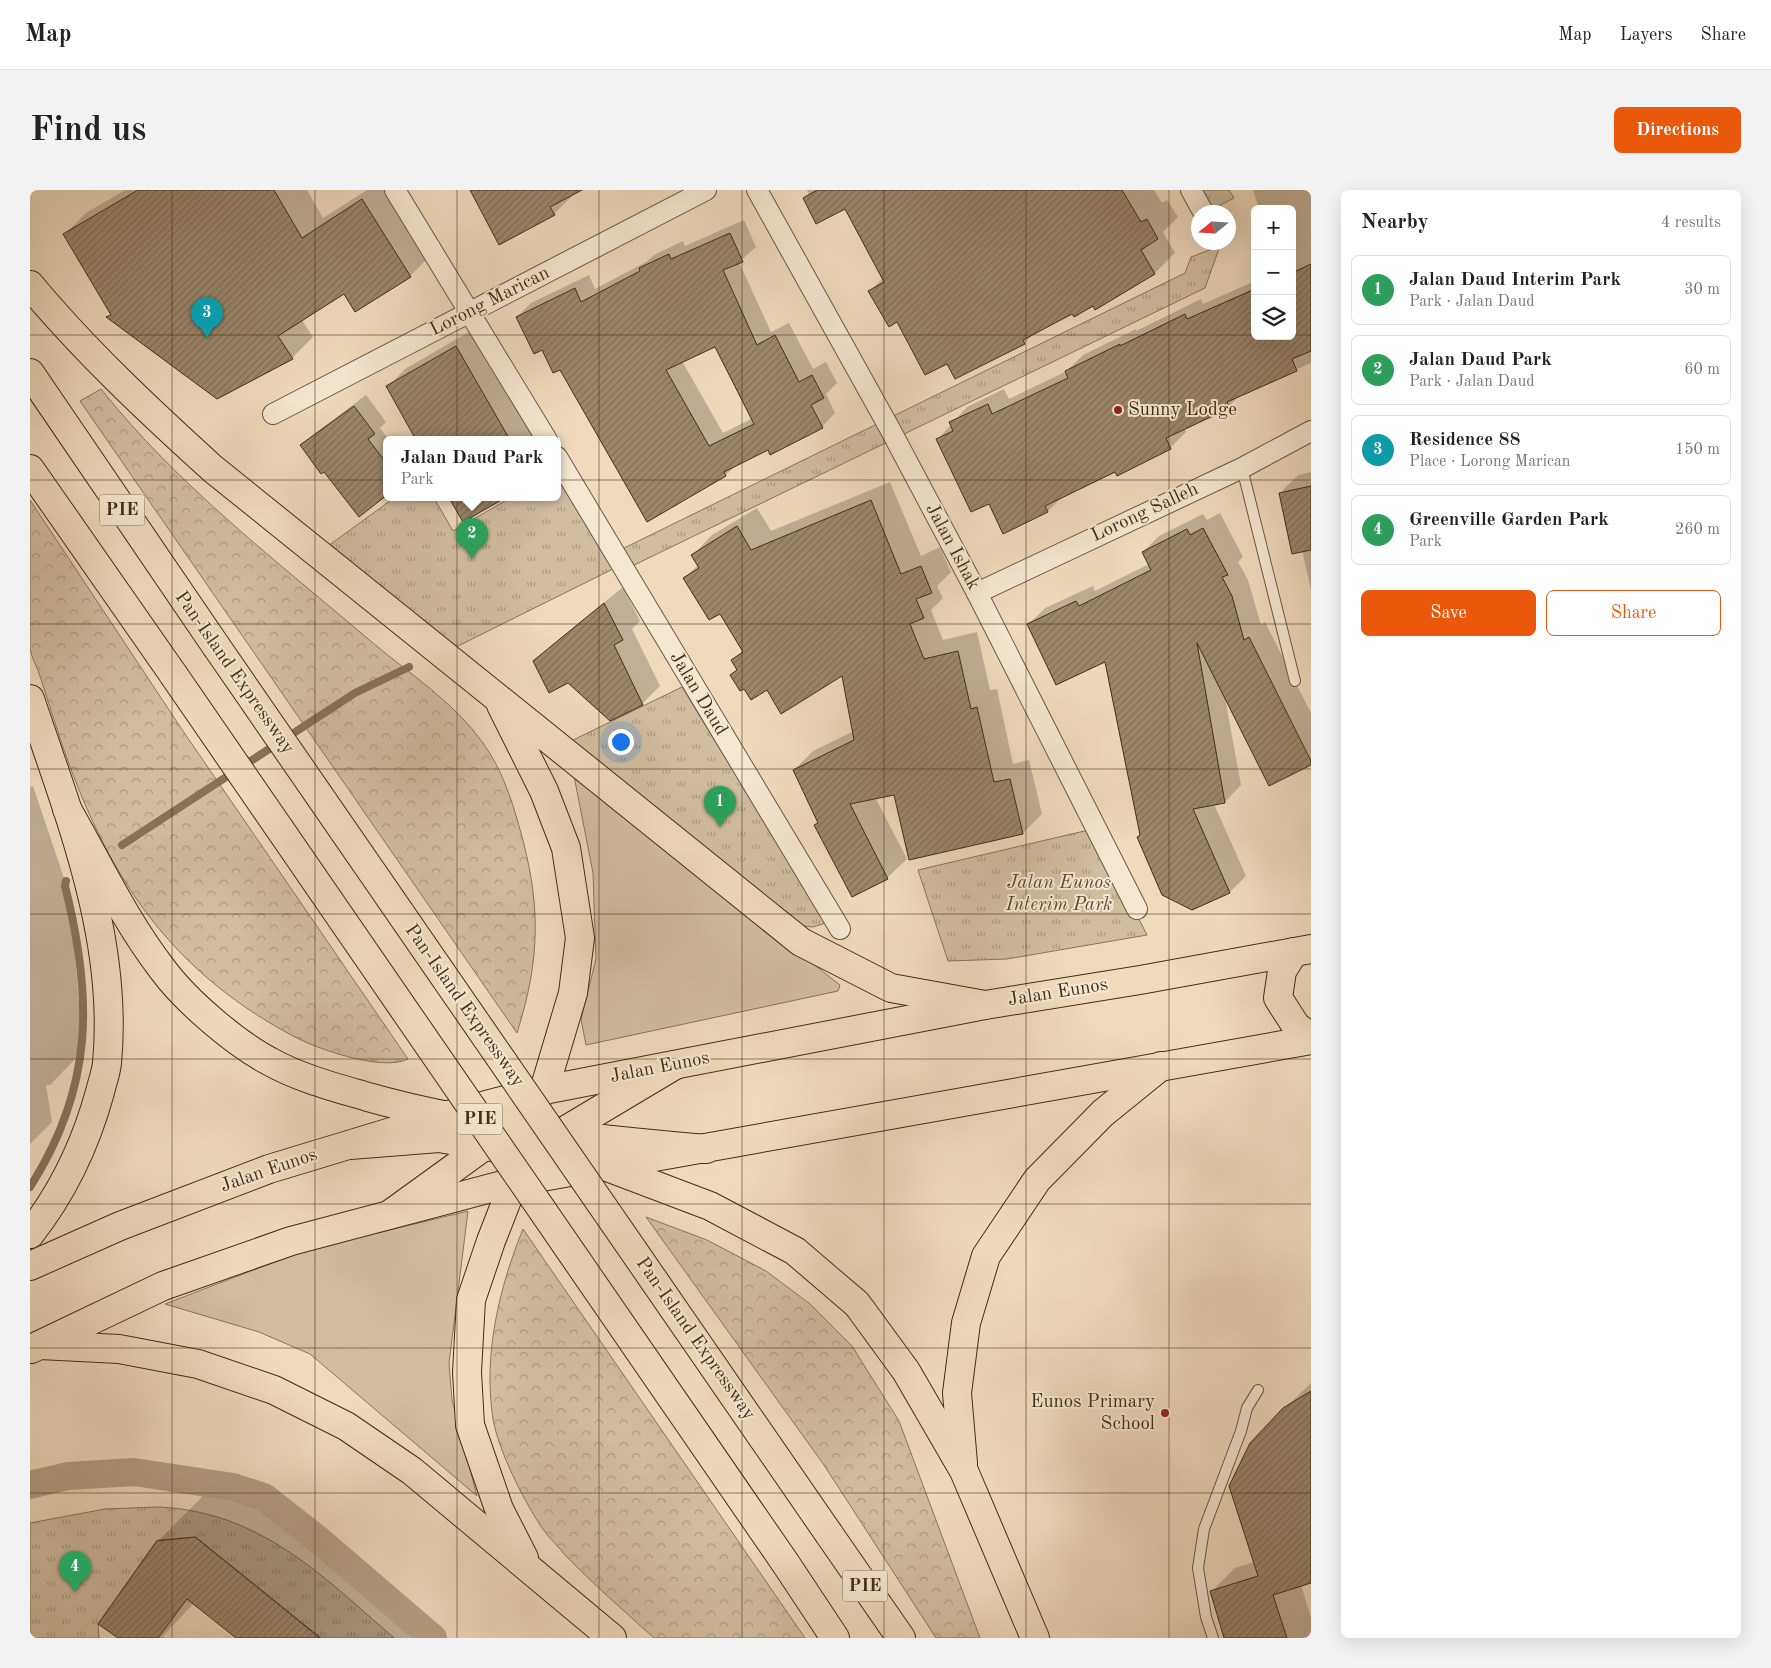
<!DOCTYPE html>
<html lang="en">
<head>
<meta charset="utf-8">
<style>
  :root { --surface:#fff; --page:#f2f2f2; --text:#222; --muted:#767676; --line:#e0e0e0; --accent:#ea580c }
  body { margin:0; font-family:"Old Standard TT",serif; background:var(--page); color:var(--text) }
  .controls { position:absolute; right:15px; top:15px; display:grid; overflow:hidden; border-radius:8px; box-shadow:0 5px 20px #0002 }
  .controls button { width:45px; height:45px; display:grid; place-items:center; padding:0; border:0; border-bottom:1px solid var(--line); background:var(--surface); color:var(--text); font:25px sans-serif }
  .compass { position:absolute; left:1161px; top:15px; width:45px; height:45px; border-radius:50%; background:var(--surface); box-shadow:0 5px 20px #0002; rotate:252deg }
  .you { position:absolute; left:590px; top:551px; width:18px; height:18px; margin:-12px; border:4px solid #fff; border-radius:50%; background:#1a73e8; box-shadow:0 0 0 8px #1a73e833 }
  .badge { display:grid; place-items:center; width:32px; height:32px; border-radius:50%; background:var(--accent); color:#fff; font-size:16px; font-weight:700 }
  .pin { position:absolute; translate:-50% -41px; filter:drop-shadow(0 1px 2px #0008) }
  .pin::after { content:''; position:absolute; top:26px; width:18px; height:15px; background:inherit; clip-path:polygon(0 0,100% 0,50% 100%) }
  .popup { position:absolute; left:353px; top:246px; width:178px; height:65px; box-sizing:border-box; display:grid; place-content:center; border-radius:8px; background:var(--surface); filter:drop-shadow(0 1px 4px #0005); font-size:16px; white-space:nowrap; color:var(--muted) }
  .popup b { font-size:19px; color:var(--text) }
  .popup::after { content:''; position:absolute; left:50%; top:100%; margin-left:-10px; border:10px solid transparent; border-top-color:var(--surface) }
  .list { margin:0; padding:0; list-style:none }
  h2 { display:flex; justify-content:space-between; align-items:center; height:65px; margin:0; padding:0 20px; font-size:21px }
  h2 small { font-size:16px; font-weight:400; color:var(--muted) }
  .list li { display:grid; grid-template-columns:32px 1fr auto; gap:15px; align-items:center; box-sizing:border-box; height:70px; margin:0 10px 10px; padding:0 10px; border:1px solid var(--line); border-radius:8px }
  .list b { display:block; font-size:19px; white-space:nowrap }
  .list p { margin:0; font-size:16px; white-space:nowrap; color:var(--muted) }
  .list em { font-size:16px; font-style:normal; color:var(--muted) }
  .actions { display:flex; gap:10px; padding:15px 20px }
  .actions a { flex:1; padding:11px 0; border:1px solid var(--accent); border-radius:8px; text-align:center; font-size:18px; color:var(--accent) }
  .actions .main { background:var(--accent); color:#fff }
  .icon { flex:none; width:28px; height:28px; fill:none; stroke:currentColor; stroke-width:2; stroke-linecap:round; stroke-linejoin:round }
  .map { position:relative; flex:none; width:1281px; height:1448px; overflow:hidden; border-radius:8px }
  header { display:flex; align-items:center; gap:30px; box-sizing:border-box; height:70px; padding:0 25px; background:var(--surface); border-bottom:1px solid var(--line) }
  header strong { font-size:24px }
  nav { display:flex; gap:28px; margin-inline-start:auto; font-size:18px }
  .intro { display:flex; align-items:center; justify-content:space-between; box-sizing:border-box; height:120px; padding:0 30px }
  h1 { margin:0; font-size:35px }
  .button { padding:12px 22px; border-radius:8px; background:var(--accent); color:#fff; font-size:18px; font-weight:700 }
  main { display:flex; gap:30px; padding:0 30px }
  aside { flex:1; background:var(--surface); border-radius:8px; box-shadow:0 5px 20px #0002 }
  .map>svg:first-child { display:block }
  .grass { fill:#d1bea0; stroke:#88765b }
  .forest { fill:url(#forest-crowns); stroke:#88765b }
  .park { fill:url(#park-tufts); stroke:#88765b }
  .shadow { fill:#0003; fill-rule:evenodd }
  .lines { fill:none; stroke-linecap:round; stroke-linejoin:round }
  .stream { stroke:#867258; stroke-width:8 }
  .canal { stroke:#b4a084; stroke-width:28 }
  .building { fill:url(#building-hatch); stroke:#402e16; fill-rule:evenodd }
  .service-casing { stroke:#6c5940; stroke-width:12 }
  .minor-casing { stroke:#6c5940; stroke-width:22 }
  .trunk-casing { stroke:#402e16; stroke-width:30 }
  .motorway-casing { stroke:#402e16; stroke-width:30 }
  .service { stroke:#f5e8d3; stroke-width:10 }
  .minor { stroke:#f5e8d3; stroke-width:20 }
  .trunk { stroke:#efdbbc; stroke-width:28 }
  .motorway { stroke:#efdbbc; stroke-width:28 }
  .motorway-bridge-casing { stroke:#402e16; stroke-width:30; stroke-linecap:butt }
  .motorway-bridge { stroke:#efdbbc; stroke-width:28 }
  .grid { fill:none; stroke:#402e16; stroke-width:1; stroke-opacity:0.55 }
  .poi-dot { fill:#8f2418; stroke:#f5e8d3; stroke-width:2 }
  .labels { text-anchor:middle; dominant-baseline:central; stroke-width:4; stroke-linejoin:round; paint-order:stroke }
  .shield { fill:#f5e8d3; stroke:#76664f; stroke-width:1 }
  .shield-label { font-size:18px; font-weight:bold; fill:#402e16 }
  .street-label { font-size:19px; fill:#402e16; stroke:#f5e8d3 }
  .poi-label { font-size:19px; fill:#402e16; stroke:#f5e8d3; text-anchor:start }
  .park-label { font-size:19px; font-style:italic; fill:#5d4b32; stroke:#f5e8d3 }
</style>
</head>
<body>
<header>
<strong>Map</strong>
<nav><a>Map</a><a>Layers</a><a>Share</a></nav>
</header>
<div class="intro"><h1>Find us</h1><a class="button">Directions</a></div>
<main>
<div class="map">
<svg width="1281" height="1448" viewBox="0 0 1281 1448">
  <defs>
    <pattern id="forest-crowns" width="20" height="18" patternUnits="userSpaceOnUse" patternTransform="scale(1.25)"><rect width="20" height="18" fill="#d1bea0"/><path d="M2 6a3 3 0 1 1 6 0M12 15a3 3 0 1 1 6 0" fill="none" stroke="#ab9b81"/></pattern>
    <pattern id="park-tufts" width="24" height="20" patternUnits="userSpaceOnUse" patternTransform="scale(1.25)"><rect width="24" height="20" fill="#d1bea0"/><path d="M3 7l-1-3M5 7V3M7 7l1-3M15 17l-1-3M17 17v-4M19 17l1-3" fill="none" stroke="#ab9b81"/></pattern>
    <pattern id="building-hatch" width="6" height="6" patternUnits="userSpaceOnUse" patternTransform="scale(1.25)"><rect width="6" height="6" fill="#9b886c"/><path d="M-1 1l2-2M0 6l6-6M5 7l2-2" fill="none" stroke="#807058"/></pattern>
  </defs>
  <rect width="100%" height="100%" fill="#efdbbc"/>
  <filter id="stains"><feTurbulence type="fractalNoise" baseFrequency=".004" numOctaves="4"/><feColorMatrix values="0 0 0 0 .2 0 0 0 0 .09 0 0 0 0 .02 0 0 0 .5 -.17"/></filter>
  <radialGradient id="worn" r=".72"><stop offset=".6" stop-color="#630" stop-opacity="0"/><stop offset="1" stop-color="#630" stop-opacity=".3"/></radialGradient>
  <g class="grass">
    <polygon points="544,586 810,795 808,801 556,855 551,829 566,769 563,683"/>
    <polygon points="438,1021 419,1173 422,1210 447,1306 280,1164 229,1142 135,1114 273,1061"/>
  </g>
  <g class="forest">
    <path d="M71 199C148 296 249 373 343 453 381 485 424 512 453 553 471 578 481 607 489 636 511 712 511 767 487 843L50 211Z"/>
    <path d="M0 310 153 541 378 869C353 882 287 859 263 846 130 775 70 673 25 533 20 516 14 500 9 483 6 475 1 466 0 458 0 443 0 427 0 413 0 378 0 344 0 310Z"/>
    <polygon points="616,1027 677,1050 736,1081 780,1114 822,1156 869,1231 950,1448 906,1448 794,1275"/>
    <path d="M493 1039 775 1448H624C594 1421 563 1394 535 1365 529 1357 521 1350 515 1342 496 1316 468 1260 463 1229 453 1165 469 1098 493 1039Z"/>
  </g>
  <g class="park">
    <polygon points="1168,0 1199,0 1204,8 1179,21"/>
    <polygon points="1190,56 1175,98 598,378 588,361 1155,83 1161,67"/>
    <polygon points="527,285 583,379 420,460 294,359 364,308 404,308 423,341 480,308 527,308"/>
    <polygon points="652,497 796,733 783,737 773,736 537,553"/>
    <polygon points="1063,639 1117,745 977,769 918,771 888,680"/>
    <path d="M129 1317C231 1322 291 1385 364 1448H291L166 1347 127 1350 68 1434 69 1448H0V1333L75 1319Z"/>
  </g>
  <g class="shadow">
    <polygon points="95,0 277,0 293,28 337,0 361,0 401,65 380,86 314,102 272,130 283,147 262,168 78,127 82,124 35,44 56,23"/>
    <polygon points="441,0 543,0 540,3 542,6 524,24"/>
    <polygon points="777,0 1124,0 1132,13 1137,10 1148,27 1133,42 1145,63 1125,83 1066,119 1063,114 1042,122 1007,141 994,153 918,172 868,131 840,101 853,88 815,17 775,9 779,4"/>
    <polygon points="1223,0 1281,0 1281,173 1211,204 1199,216 1154,238 1156,242 1140,258 1033,306 1018,321 974,342 959,312 908,249 937,217 974,199 979,209 1037,181 1053,165 1106,139 1106,141 1171,109 1173,114 1225,91 1225,146 1262,146 1262,19 1229,19"/>
    <path d="M714 30 726 57 709 72 741 142 759 133 783 179 796 172 807 193 796 204 805 223 792 237 738 259 705 276 696 285 617 330 530 179 487 127 501 113 559 85 565 99 616 72 624 65 653 51 655 56ZM686 155 723 228 693 243 652 171Z"/>
    <polygon points="444,139 508,250 388,250 358,197 375,179"/>
    <polygon points="336,205 356,232 350,238 359,250 357,250 357,304 294,280 272,255 284,244"/>
    <polygon points="1281,282 1281,400 1272,360 1250,303 1268,285"/>
    <polygon points="860,292 891,366 910,357 921,382 907,396 913,408 901,420 913,450 947,442 960,500 967,499 983,574 999,570 1012,624 993,643 865,603 845,607 877,669 857,688 786,635 789,632 764,580 783,561 824,541 812,484 737,498 701,485 708,479 703,470 713,460 690,422 655,388 669,374 663,365 682,345 727,318 741,341"/>
    <polygon points="420,308 472,308 433,330"/>
    <polygon points="1190,323 1213,367 1208,372 1218,390 1231,435 1235,432 1281,523 1281,573 1195,508 1211,595 1195,612 1184,614 1216,686 1200,702 1108,647 1111,644 1076,471 999,434 1015,418 1063,396 1065,401 1119,374 1113,362 1129,346 1173,324 1177,330"/>
    <polygon points="593,397 610,431 602,439 630,496 612,514 505,471 523,454"/>
    <polygon points="3,596 40,706 53,861 20,895 16,895 22,932 0,954 0,597"/>
    <polygon points="1281,1193 1281,1392 1271,1395 1281,1428 1281,1448 1196,1448 1181,1402 1205,1378 1224,1372 1254,1219"/>
    <polygon points="210,1303 390,1448 208,1448 164,1413 133,1446 136,1448 90,1448 128,1351 173,1306"/>
  </g>
  <g class="lines">
    <g class="stream">
      <polyline points="92,655 325,503 379,477"/>
      <path d="M0 997C64 897 63 807 35 696L36 691"/>
    </g>
    <polyline class="canal" points="0,1295 38,1286 104,1282 203,1297 234,1307 290,1351 403,1448"/>
  </g>
  <g class="building">
    <polygon points="108,0 244,0 272,48 332,9 381,87 325,122 314,104 248,146 263,169 187,209 76,127 81,125 33,44"/>
    <polygon points="440,0 552,0 520,17 525,25 469,55"/>
    <polygon points="787,0 1092,0 1111,32 1117,29 1128,49 1111,60 1125,84 1065,120 1063,116 1044,127 1042,124 993,150 995,154 925,189 917,174 895,185 867,132 859,137 838,101 854,92 815,19 786,34 773,8"/>
    <path d="M700 43 713 72 693 80 727 155 745 145 769 192 782 185 794 208 781 215 793 238 740 265 738 260 694 282 696 286 617 332 530 180 523 183 512 160 504 164 486 127 545 98 551 112 610 81 609 78 639 64 641 69ZM685 157 724 234 679 256 636 180Z"/>
    <polygon points="1281,74 1281,161 1262,169 1267,181 1197,212 1200,218 1136,248 1141,259 1087,286 1085,282 1015,316 1018,322 973,344 959,314 941,322 906,249 923,241 919,232 958,214 962,224 1038,188 1035,181 1090,154 1090,156 1155,124 1157,129 1225,99 1225,146 1262,146 1262,83"/>
    <polygon points="426,156 449,196 480,250 386,250 356,196"/>
    <polygon points="324,216 345,244 338,249 357,274 357,305 329,327 294,282 291,284 270,255"/>
    <polygon points="1281,296 1281,360 1262,364 1249,303"/>
    <polygon points="419,308 475,308 433,332"/>
    <polygon points="841,310 871,384 891,376 902,403 886,409 894,428 880,434 894,469 928,461 941,519 947,517 964,592 980,589 993,644 879,670 864,605 820,614 858,689 822,707 784,635 788,633 763,580 824,550 812,486 751,524 737,500 721,510 714,499 710,501 700,485 707,480 701,470 713,462 690,424 679,430 653,388 669,378 661,365 707,336 721,360"/>
    <polygon points="1173,338 1198,385 1192,387 1202,406 1214,450 1219,447 1281,571 1281,575 1239,596 1167,453 1195,613 1163,619 1200,703 1162,720 1132,705 1107,647 1110,645 1075,472 1026,495 997,434 1046,411 1049,416 1121,380 1112,362 1157,339 1160,345"/>
    <polygon points="574,413 593,450 584,455 613,515 580,531 538,493 519,503 503,471"/>
    <polygon points="1281,1201 1281,1393 1243,1405 1257,1448 1194,1448 1180,1401 1228,1386 1199,1296 1220,1253 1253,1218"/>
    <polygon points="165,1347 290,1448 206,1448 157,1409 128,1448 88,1448 68,1434 127,1351"/>
  </g>
  <g class="lines">
    <defs>
      <g id="service">
        <polyline points="1212,278 1265,491"/>
        <polyline points="1183,1448 1176,1427 1168,1378 1174,1339 1211,1241 1217,1218 1228,1200"/>
      </g>
      <g id="minor">
        <polyline points="365,0 517,250"/>
        <polyline points="727,0 860,239 947,403 1107,719"/>
        <polyline points="1161,0 1172,20"/>
        <polyline points="243,224 676,0"/>
        <polyline points="527,267 810,739"/>
        <polyline points="947,403 1212,278 1281,241"/>
      </g>
      <g id="trunk">
        <polyline points="1264,762 1252,781 1248,808 1266,836 1281,847"/>
        <polyline points="0,1076 90,1036 239,979 414,926 514,900 955,815 1110,790 1281,759"/>
        <polyline points="1,1159 133,1096 261,1051 484,992 1281,850"/>
      </g>
      <g id="motorway">
        <path d="M0 95C55 161 119 221 183 279L771 752 861 798 955 815"/>
        <polyline points="0,183 186,456"/>
        <polyline points="0,279 143,484"/>
        <path d="M0 509C39 626 89 747 77 873 76 883 72 893 70 902 56 953 33 1002 0 1044"/>
        <path d="M37 619C68 673 95 731 133 780 156 811 205 853 239 871 269 888 304 897 338 907 448 938 563 949 676 959"/>
        <polyline points="320,955 409,948 577,977 680,1016 765,1061 827,1114 876,1181 934,1281 1005,1448"/>
        <polyline points="359,1025 482,936 514,900 543,803 550,748 536,658 514,601 471,515"/>
        <polyline points="10,1155 89,1159 168,1174 244,1200 316,1236 382,1281 582,1448"/>
        <polyline points="933,1273 927,1203 936,1133 956,1066 1007,990 1073,923 1131,876"/>
        <polyline points="799,1344 871,1448"/>
        <polyline points="494,1368 469,1319 440,1235 437,1182 441,1110 461,1051 484,992 503,965 531,943 645,875"/>
        <polyline points="756,1374 805,1448"/>
      </g>
    </defs>
    <use href="#service" class="service-casing"/>
    <use href="#minor" class="minor-casing"/>
    <use href="#trunk" class="trunk-casing"/>
    <use href="#motorway" class="motorway-casing"/>
    <use href="#service" class="service"/>
    <use href="#minor" class="minor"/>
    <use href="#trunk" class="trunk"/>
    <use href="#motorway" class="motorway"/>
    <defs>
      <g id="motorway-bridge">
        <polyline points="186,456 799,1344"/>
        <polyline points="143,484 756,1374"/>
      </g>
    </defs>
    <use href="#motorway-bridge" class="motorway-bridge-casing"/>
    <use href="#motorway-bridge" class="motorway-bridge"/>
  </g>
  <path class="grid" d="M142 0V1448M285 0V1448M427 0V1448M569 0V1448M712 0V1448M854 0V1448M996 0V1448M1139 0V1448M0 145H1225M1262 145H1281M0 290H1281M0 434H1281M0 579H1281M0 724H1281M0 869H1281M0 1014H1281M0 1158H1281M0 1303H1281"/>
  <g class="poi-dot">
    <circle cx="1088" cy="220" r="5"/>
    <circle cx="1135" cy="1223" r="5"/>
  </g>
  <g class="labels">
    <g class="shield">
      <rect x="69.5" y="304.5" width="45" height="31" rx="4"/>
      <rect x="427.5" y="913.5" width="45" height="31" rx="4"/>
      <rect x="812.5" y="1380.5" width="45" height="31" rx="4"/>
    </g>
    <g class="shield-label">
      <text x="92" y="320">PIE</text>
      <text x="450" y="929">PIE</text>
      <text x="835" y="1396">PIE</text>
    </g>
    <g class="street-label">
      <text transform="translate(460 112) rotate(-27)">Lorong Marican</text>
      <text transform="translate(1115 323) rotate(-25)">Lorong Salleh</text>
      <text transform="translate(922 357) rotate(62)">Jalan Ishak</text>
      <text transform="translate(204 483) rotate(55)">Pan-Island Expressway</text>
      <text transform="translate(668 504) rotate(59)">Jalan Daud</text>
      <text transform="translate(1028 803) rotate(-9)">Jalan Eunos</text>
      <text transform="translate(434 816) rotate(55)">Pan-Island Expressway</text>
      <text transform="translate(630 878) rotate(-11)">Jalan Eunos</text>
      <text transform="translate(239 981) rotate(-19)">Jalan Eunos</text>
      <text transform="translate(665 1149) rotate(55)">Pan-Island Expressway</text>
    </g>
    <g class="poi-label">
      <text x="1098" y="220">Sunny Lodge</text>
      <text x="1125" y="1212" text-anchor="end">Eunos Primary<tspan x="1125" dy="22">School</tspan></text>
    </g>
    <g class="park-label">
      <text x="1029" y="693">Jalan Eunos<tspan x="1029" dy="22">Interim Park</tspan></text>
    </g>
  </g>
  <rect width="100%" height="100%" filter="url(#stains)"/>
  <rect width="100%" height="100%" fill="url(#worn)"/>
</svg>
<div class="controls">
<button>+</button>
<button>−</button>
<button><svg class="icon" aria-label="layers" viewBox="0 0 24 24"><path d="M12 4l9 5-9 5-9-5zM3 14l9 5 9-5"/></svg></button>
</div>
<svg class="compass" viewBox="-18 -18 36 36"><path d="M0-13l5 13h-10z" fill="#e53935"/><path d="M0 13l5-13h-10z" fill="#767676"/></svg>
<div class="you"></div>
<div class="pin badge" style="left:690px;top:637px;background:#2e9e5b">1</div>
<div class="pin badge" style="left:442px;top:369px;background:#2e9e5b">2</div>
<div class="popup"><b>Jalan Daud Park</b>Park</div>
<div class="pin badge" style="left:177px;top:148px;background:#0f9aa8">3</div>
<div class="pin badge" style="left:45px;top:1402px;background:#2e9e5b">4</div>
</div>
<aside>
<h2>Nearby<small>4 results</small></h2>
<ul class="list">
<li><span class="badge" style="background:#2e9e5b">1</span><div><b>Jalan Daud Interim Park</b><p>Park · Jalan Daud</p></div><em>30 m</em></li>
<li><span class="badge" style="background:#2e9e5b">2</span><div><b>Jalan Daud Park</b><p>Park · Jalan Daud</p></div><em>60 m</em></li>
<li><span class="badge" style="background:#0f9aa8">3</span><div><b>Residence 88</b><p>Place · Lorong Marican</p></div><em>150 m</em></li>
<li><span class="badge" style="background:#2e9e5b">4</span><div><b>Greenville Garden Park</b><p>Park</p></div><em>260 m</em></li>
</ul>
<div class="actions"><a class="main">Save</a><a>Share</a></div>
</aside>
</main>
</body>
</html>
